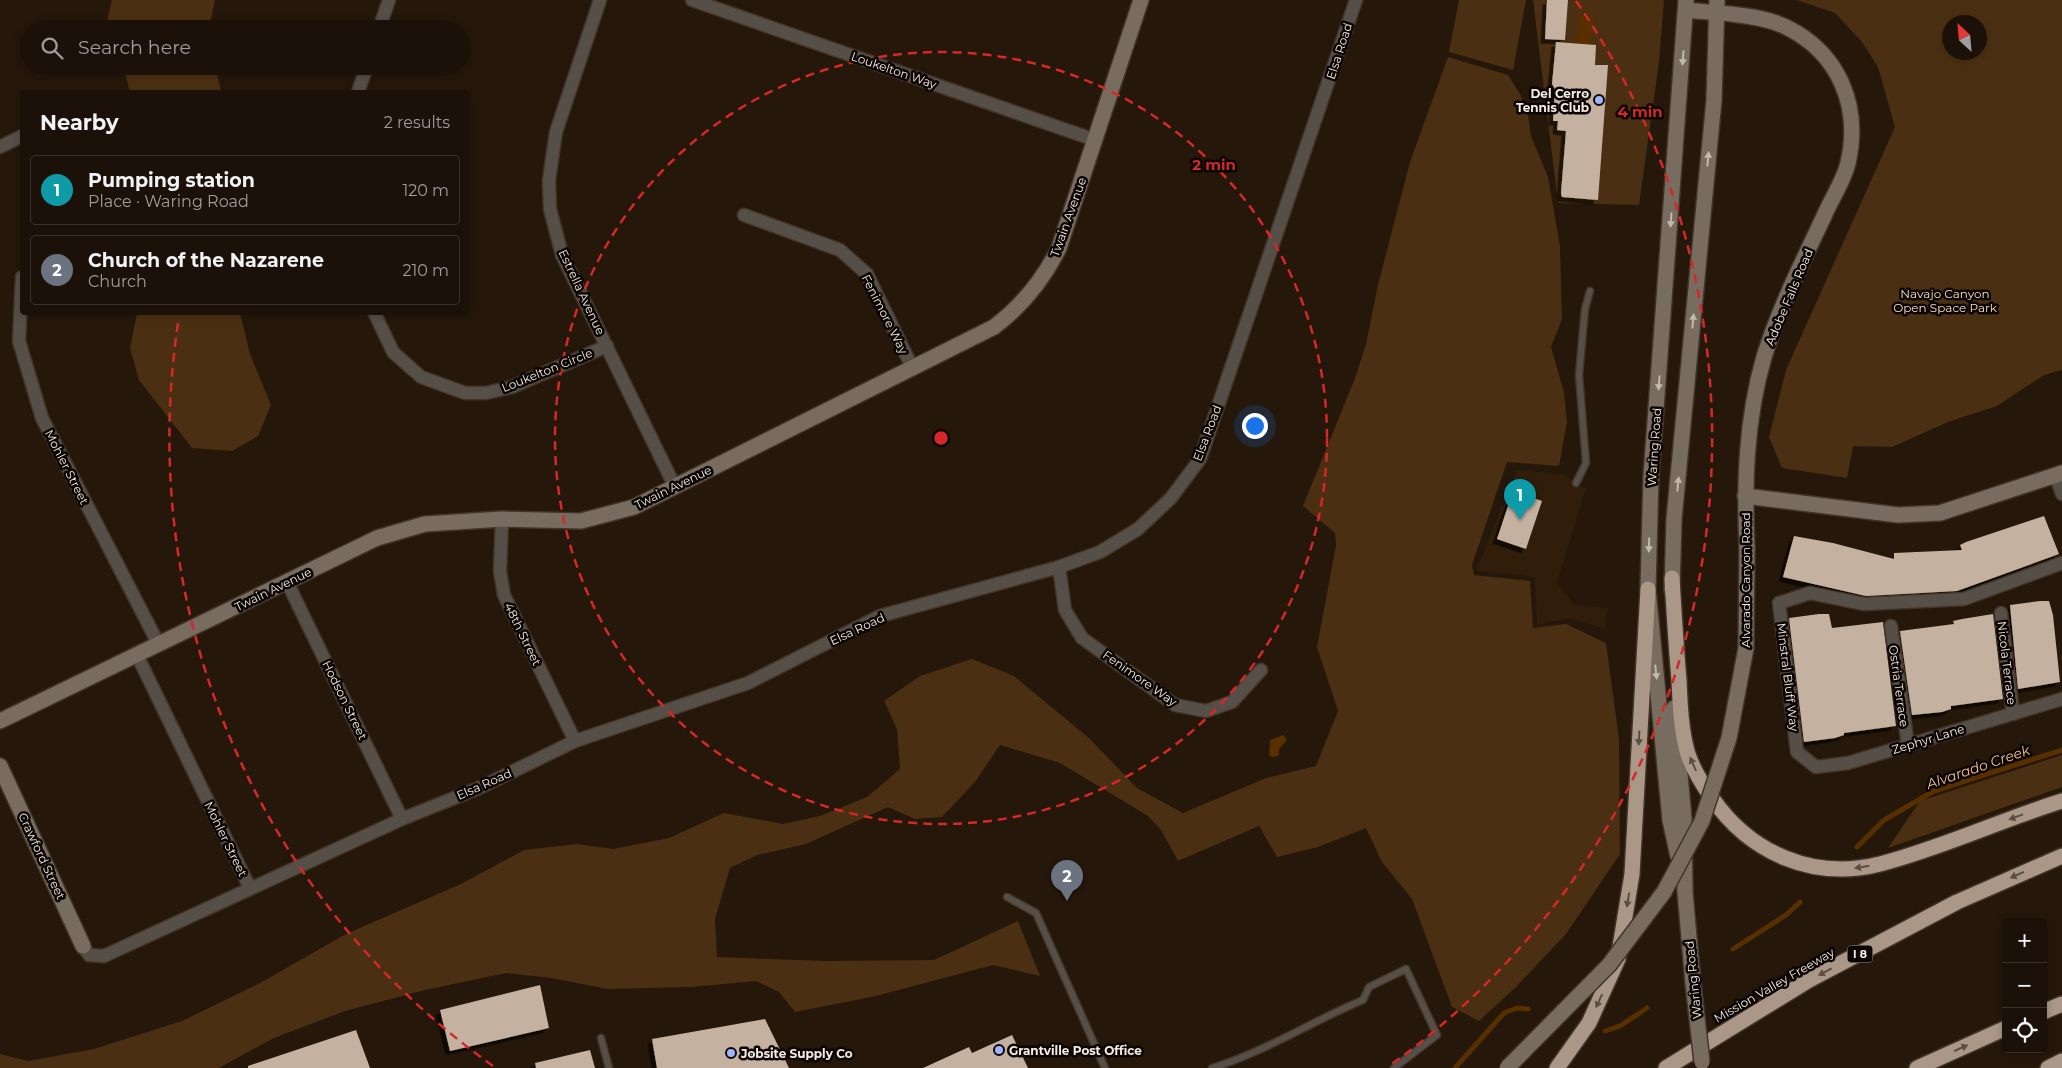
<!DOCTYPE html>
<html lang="en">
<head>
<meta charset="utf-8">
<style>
  :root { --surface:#1c1108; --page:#251a12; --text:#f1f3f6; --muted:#a09d9c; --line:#3a3129; --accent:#8c9099 }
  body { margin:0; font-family:Montserrat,sans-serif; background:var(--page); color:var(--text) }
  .controls { position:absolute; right:15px; bottom:15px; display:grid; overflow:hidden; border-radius:5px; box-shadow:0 2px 8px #0003 }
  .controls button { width:45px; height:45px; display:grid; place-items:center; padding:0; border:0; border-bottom:1px solid var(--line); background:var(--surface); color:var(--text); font:25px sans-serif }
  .compass { position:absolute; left:1942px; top:15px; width:45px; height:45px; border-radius:50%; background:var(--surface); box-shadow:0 2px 8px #0003; rotate:334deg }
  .you { position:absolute; left:1254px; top:425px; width:18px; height:18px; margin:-12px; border:4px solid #fff; border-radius:50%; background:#1a73e8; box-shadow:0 0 0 8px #1a73e833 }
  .badge { display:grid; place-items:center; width:32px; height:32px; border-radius:50%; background:var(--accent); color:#fff; font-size:16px; font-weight:700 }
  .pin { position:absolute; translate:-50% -41px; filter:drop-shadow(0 1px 2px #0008) }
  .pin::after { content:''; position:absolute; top:26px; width:18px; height:15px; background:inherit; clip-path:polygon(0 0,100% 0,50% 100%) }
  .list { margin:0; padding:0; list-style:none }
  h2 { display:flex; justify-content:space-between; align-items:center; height:65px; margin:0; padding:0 20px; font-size:21px }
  h2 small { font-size:16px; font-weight:400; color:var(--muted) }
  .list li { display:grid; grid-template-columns:32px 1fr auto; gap:15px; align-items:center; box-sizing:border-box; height:70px; margin:0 10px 10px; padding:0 10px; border:1px solid var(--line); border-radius:5px }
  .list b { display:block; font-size:19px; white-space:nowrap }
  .list p { margin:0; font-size:16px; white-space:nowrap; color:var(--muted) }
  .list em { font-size:16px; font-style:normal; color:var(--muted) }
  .icon { flex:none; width:28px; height:28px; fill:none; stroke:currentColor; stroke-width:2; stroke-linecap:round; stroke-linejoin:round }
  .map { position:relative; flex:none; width:2062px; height:1068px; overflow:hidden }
  .search { position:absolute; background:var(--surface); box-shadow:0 2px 8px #0003; left:20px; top:20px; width:450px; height:55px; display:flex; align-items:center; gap:12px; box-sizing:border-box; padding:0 18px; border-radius:28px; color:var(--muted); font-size:19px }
  .panel { position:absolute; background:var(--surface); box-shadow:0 2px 8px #0003; left:20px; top:90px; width:450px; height:225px; border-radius:5px }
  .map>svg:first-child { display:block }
  .built { fill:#301e0b }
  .green { fill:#4b2f12; fill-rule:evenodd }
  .water { fill:#583000 }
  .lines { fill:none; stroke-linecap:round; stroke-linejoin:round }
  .stream { stroke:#583000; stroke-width:5 }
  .building { fill:#c4b1a0; filter:url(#shadow) }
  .lane-casing { stroke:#423528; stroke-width:9 }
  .street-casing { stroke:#423528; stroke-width:15 }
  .secondary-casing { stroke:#423528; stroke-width:18 }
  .highway-casing { stroke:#423528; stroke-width:18 }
  .lane { stroke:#564f48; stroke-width:6 }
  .street { stroke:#564f48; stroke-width:12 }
  .secondary { stroke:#786c61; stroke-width:15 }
  .highway { stroke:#aa9787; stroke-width:15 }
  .secondary-bridge-casing { stroke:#423528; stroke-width:18; stroke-linecap:butt }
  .secondary-bridge { stroke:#786c61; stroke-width:15 }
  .oneway { fill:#c3b8ae }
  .oneway2 { fill:#5a4e44 }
  .ring { fill:none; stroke:#d62828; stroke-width:2.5; stroke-dasharray:9 6 }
  .poi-dot { fill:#a2b2fd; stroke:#0a0502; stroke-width:2 }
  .labels { text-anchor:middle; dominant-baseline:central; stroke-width:5; stroke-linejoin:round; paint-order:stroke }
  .shield { fill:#0a0502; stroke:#aea69f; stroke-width:1 }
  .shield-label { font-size:11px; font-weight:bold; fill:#f5ebe2 }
  .street-label { font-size:12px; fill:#f5ebe2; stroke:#0a0502 }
  .poi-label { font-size:12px; font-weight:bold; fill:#f5ebe2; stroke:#0a0502; text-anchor:start }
  .park-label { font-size:12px; fill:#f6dbc2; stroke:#0a0502 }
  .water-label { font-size:14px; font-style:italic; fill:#f8c290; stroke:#0a0502 }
  .centre { fill:#d62828; stroke:#0a0502; stroke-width:2.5 }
  .ring-label { font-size:15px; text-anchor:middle; font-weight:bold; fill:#d62828; stroke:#0a0502; stroke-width:5; stroke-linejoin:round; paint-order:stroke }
</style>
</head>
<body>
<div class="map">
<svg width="2062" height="1068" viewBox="0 0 2062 1068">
  <defs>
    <filter id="shadow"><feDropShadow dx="-4.5" dy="4.5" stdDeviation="0" flood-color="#0009"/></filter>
  </defs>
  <rect width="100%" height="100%" fill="#25170a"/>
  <polygon class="built" points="1517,470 1562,474 1586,489 1557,582 1574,605 1608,608 1605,629 1569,618 1537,625 1535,577 1476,571"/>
  <g class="green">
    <polygon points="112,0 215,0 209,29 105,29"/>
    <polygon points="1459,0 1526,0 1513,70 1449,52"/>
    <polygon points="1533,0 1664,0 1659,62 1639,205 1558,203"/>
    <path d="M1797 0H2062V370L2044 375 1997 406 1948 422 1892 447 1853 446 1847 478 1782 468 1769 437 1786 370 1895 127 1878 67 1862 42 1835 13ZM1950 22H1980V52H1950Z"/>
    <polygon points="1448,57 1508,75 1520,94 1528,115 1531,136 1548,177 1560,246 1562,319 1551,347 1564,392 1567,422 1559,466 1507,462 1472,565 1474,575 1530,581 1533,628 1566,624 1606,643 1619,739 1620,854 1566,934 1516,987 1479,1021 1452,1007 1412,899 1382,862 1366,828 1318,847 1277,857 1259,826 1178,861 1161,830 1148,816 1060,763 1000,745 975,782 942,817 915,819 888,807 806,844 757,855 730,868 715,919 717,957 826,961 934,960 1018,921 1040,976 993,965 876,996 795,1012 779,992 756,981 691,987 608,989 551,978 506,973 425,990 345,1011 274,1038 219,1068 0,1068 0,1054 28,1061 94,1049 182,1021 260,983 346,934 461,884 524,850 577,844 613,849 669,838 724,813 783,824 820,816 867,797 900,769 897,729 884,701 920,676 972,659 1014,676 1090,739 1137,788 1183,813 1266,778 1316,766 1338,711 1317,647 1336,545 1335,533 1303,506 1355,378 1366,344 1378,285 1410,162"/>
    <polygon points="123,66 216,66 221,92 130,92"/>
    <polygon points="137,313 240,313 250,354 271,405 258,436 232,451 192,448 139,380 130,348"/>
    <polygon points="2062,755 2062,787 1888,848 1920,801"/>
  </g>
  <g class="water">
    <polygon points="1579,15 1594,16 1591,44 1576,43"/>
    <polygon points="1283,735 1287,740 1279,749 1279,755 1275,757 1269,756 1270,740"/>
  </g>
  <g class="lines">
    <g class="stream">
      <polyline points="1857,847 1884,820 1934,791 2062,750"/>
      <polyline points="1733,949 1786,915 1800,902"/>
      <polyline points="1605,1031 1620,1026 1647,1008"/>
      <polyline points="1455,1068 1504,1013 1517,1008 1528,1009"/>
    </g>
  </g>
  <g class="building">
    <polygon points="1547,0 1568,0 1565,40 1545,39"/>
    <polygon points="1556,42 1596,45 1595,65 1608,65 1598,200 1562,197 1561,193 1566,131 1557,130 1558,121 1553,121 1555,89 1552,84"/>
    <polygon points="1513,491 1542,501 1526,549 1497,539"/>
    <polygon points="2044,516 2059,554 1957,591 1866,596 1783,577 1794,536 1833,543 1894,559 1894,553 1962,550 1960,545 1966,542"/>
    <polygon points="2040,601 2049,601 2053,615 2060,682 2018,689 2010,605"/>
    <polygon points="1819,614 1829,614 1832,628 1883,622 1896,726 1844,733 1844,735 1835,738 1804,742 1789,618"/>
    <polygon points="1993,614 2003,699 1951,706 1951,709 1942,712 1912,715 1900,631 1954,624 1953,621 1962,619"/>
    <polygon points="540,985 549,1028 450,1051 440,1010"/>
    <polygon points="765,1019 789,1068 657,1068 652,1039"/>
    <polygon points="356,1030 370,1068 248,1068 248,1066"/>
    <polygon points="1012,1035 1028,1068 923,1068 969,1047 972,1053"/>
    <polygon points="590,1050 595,1068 536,1068 535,1063"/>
  </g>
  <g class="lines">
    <defs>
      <g id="lane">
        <polyline points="1576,483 1586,463 1579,375 1585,309 1590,291"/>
        <polyline points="1007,897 1036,913 1105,1068"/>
        <polyline points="601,1038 609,1068"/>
        <path d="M1212 1068C1265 1052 1312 1021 1363 1000L1369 987 1406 969 1437 1035 1394 1068"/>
      </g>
      <g id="street">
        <polyline points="600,0 556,132 549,180 550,209 562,255 675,487"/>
        <polyline points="692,0 1095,140"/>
        <polyline points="379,29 389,0"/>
        <polyline points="358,92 367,66"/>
        <polyline points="0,147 22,136"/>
        <polyline points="744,215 840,250 867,274 913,369"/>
        <polyline points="22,277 19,341 42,418 159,645"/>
        <polyline points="374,312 393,352 421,377 465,393 486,393 512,387 607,346"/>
        <polyline points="2055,475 2062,494"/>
        <polyline points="502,519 500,571 504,595 575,741"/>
        <polyline points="2062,563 1964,599 1864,604 1810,593 1779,603 1797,752 1816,767 1848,763 2062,699"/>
        <polyline points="1059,567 1065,610 1082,638 1175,705 1206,711 1232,702 1261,670"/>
        <polyline points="287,582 402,819"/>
        <polyline points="2001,613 2013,714"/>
        <polyline points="1891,626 1908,745"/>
        <polyline points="137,655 250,888"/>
        <polyline points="83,946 89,955 104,956 402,819 479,788 575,741 748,683 880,616 1059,567 1100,552 1138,529 1171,498 1200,459 1356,0"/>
      </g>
      <g id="secondary">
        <path d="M1686 10C1715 13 1760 14 1786 27 1839 53 1861 106 1848 163 1844 180 1832 198 1825 214 1803 261 1779 308 1764 357 1746 419 1744 484 1747 548"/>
        <polyline points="1745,496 1898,515 1940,513 2062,473"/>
        <polyline points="1672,590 1674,519 1714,100 1717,0"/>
        <polyline points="1674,708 1684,819 1685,892 1693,983"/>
        <path d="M0 721 377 538 425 524 502 519 581 521 634 507 994 327C1022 306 1043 280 1059 248L1141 0"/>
        <polyline points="0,766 83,946"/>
        <polyline points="1678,856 1670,820 1648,589 1651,477 1686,0"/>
      </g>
      <g id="highway">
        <path d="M1672 578C1674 612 1676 646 1679 680 1680 703 1681 729 1687 751 1692 768 1702 784 1712 798 1750 853 1813 881 1880 864 1942 848 2001 820 2062 801"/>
        <polyline points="2043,1012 2062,1004"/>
        <polyline points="1557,1068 1589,1023 1618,959 1632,874 1648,589"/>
        <polyline points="1666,1068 1809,980 1957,902 2062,856"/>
        <polyline points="1917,1068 2006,1028"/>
        <polyline points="2048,1068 2062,1061"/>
      </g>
    </defs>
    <use href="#lane" class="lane-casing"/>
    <use href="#street" class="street-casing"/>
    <use href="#secondary" class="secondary-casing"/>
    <use href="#highway" class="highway-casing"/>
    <use href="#lane" class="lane"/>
    <use href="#street" class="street"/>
    <use href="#secondary" class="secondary"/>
    <use href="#highway" class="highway"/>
    <defs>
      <g id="secondary-bridge">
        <polyline points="1693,983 1702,1062"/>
        <polyline points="1507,1068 1609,965 1664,892 1702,821 1729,738 1746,648 1747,548"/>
      </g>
    </defs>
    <use href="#secondary-bridge" class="secondary-bridge-casing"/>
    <use href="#secondary-bridge" class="secondary-bridge"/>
  </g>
  <defs><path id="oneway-solid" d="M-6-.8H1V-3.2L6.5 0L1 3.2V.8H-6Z" transform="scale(1.25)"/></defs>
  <g class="oneway">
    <use href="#oneway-solid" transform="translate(1683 58) rotate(94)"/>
    <use href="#oneway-solid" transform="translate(1708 159) rotate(-85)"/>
    <use href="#oneway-solid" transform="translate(1671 220) rotate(94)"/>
    <use href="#oneway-solid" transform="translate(1693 321) rotate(-85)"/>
    <use href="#oneway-solid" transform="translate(1659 383) rotate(94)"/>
    <use href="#oneway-solid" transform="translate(1678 484) rotate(-85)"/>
    <use href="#oneway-solid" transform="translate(1649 545) rotate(92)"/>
    <use href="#oneway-solid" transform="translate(1656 672) rotate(84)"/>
  </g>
  <g class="oneway2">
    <use href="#oneway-solid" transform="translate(1639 738) rotate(93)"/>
    <use href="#oneway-solid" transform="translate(1693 764) rotate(-114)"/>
    <use href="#oneway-solid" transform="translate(2016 817) rotate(160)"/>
    <use href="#oneway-solid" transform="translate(1862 867) rotate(171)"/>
    <use href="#oneway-solid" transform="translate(2017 875) rotate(156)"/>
    <use href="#oneway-solid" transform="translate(1628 900) rotate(99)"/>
    <use href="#oneway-solid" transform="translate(1825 972) rotate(152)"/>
    <use href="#oneway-solid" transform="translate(1599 1001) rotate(115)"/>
    <use href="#oneway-solid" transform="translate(1961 1048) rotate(-24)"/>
  </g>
  <g class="ring">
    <circle cx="941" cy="438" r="386"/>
    <path d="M493 1066A771 771 0 0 1 179 317M1576 1A771 771 0 0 1 1389 1066"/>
  </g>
  <g class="poi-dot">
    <circle cx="1599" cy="100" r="5"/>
    <circle cx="999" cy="1050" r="5"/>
    <circle cx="731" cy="1053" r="5"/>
  </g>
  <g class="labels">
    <rect class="shield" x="1847.5" y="945.5" width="25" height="17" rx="4"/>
    <g class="shield-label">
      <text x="1860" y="954">I 8</text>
    </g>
    <g class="street-label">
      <text transform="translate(1339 51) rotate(-72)">Elsa Road</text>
      <text transform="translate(894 70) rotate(19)">Loukelton Way</text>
      <text transform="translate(1068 217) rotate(-70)">Twain Avenue</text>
      <text transform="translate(582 292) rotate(65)">Estrella Avenue</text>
      <text transform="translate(1789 297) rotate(-67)">Adobe Falls Road</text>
      <text transform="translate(885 314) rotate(63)">Fenimore Way</text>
      <text transform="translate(547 370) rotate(-22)">Loukelton Circle</text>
      <text transform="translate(1207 433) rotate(-69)">Elsa Road</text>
      <text transform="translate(1654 447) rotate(-86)">Waring Road</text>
      <text transform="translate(67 467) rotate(63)">Mohler Street</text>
      <text transform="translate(673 487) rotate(-26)">Twain Avenue</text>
      <text transform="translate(1745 580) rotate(-90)">Alvarado Canyon Road</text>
      <text transform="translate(273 589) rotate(-26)">Twain Avenue</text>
      <text transform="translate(857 629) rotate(-25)">Elsa Road</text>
      <text transform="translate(523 634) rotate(64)">48th Street</text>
      <text transform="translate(2007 663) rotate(83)">Nicola Terrace</text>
      <text transform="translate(1788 677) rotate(83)">Minstral Bluff Way</text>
      <text transform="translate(1140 678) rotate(35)">Fenimore Way</text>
      <text transform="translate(1899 686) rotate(82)">Ostria Terrace</text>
      <text transform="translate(345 700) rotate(64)">Hodson Street</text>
      <text transform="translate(1928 739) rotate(-17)">Zephyr Lane</text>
      <text transform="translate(484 784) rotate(-24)">Elsa Road</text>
      <text transform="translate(226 839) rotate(64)">Mohler Street</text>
      <text transform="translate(42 856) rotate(65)">Crawford Street</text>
      <text transform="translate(1693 980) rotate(-96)">Waring Road</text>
      <text transform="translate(1774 985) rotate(-30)">Mission Valley Freeway</text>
    </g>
    <g class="poi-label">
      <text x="1589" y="93" text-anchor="end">Del Cerro<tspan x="1589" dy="14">Tennis Club</tspan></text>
      <text x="1009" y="1050">Grantville Post Office</text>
      <text x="741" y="1053">Jobsite Supply Co</text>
    </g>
    <g class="park-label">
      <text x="1945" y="293">Navajo Canyon<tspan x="1945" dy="14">Open Space Park</tspan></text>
    </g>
    <g class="water-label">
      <text transform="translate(1978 767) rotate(-19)">Alvarado Creek</text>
    </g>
  </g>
  <circle cx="941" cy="438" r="8" class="centre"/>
  <g class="ring-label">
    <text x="1640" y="117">4 min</text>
    <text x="1214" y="170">2 min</text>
  </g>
</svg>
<div class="controls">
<button>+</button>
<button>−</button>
<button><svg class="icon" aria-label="locate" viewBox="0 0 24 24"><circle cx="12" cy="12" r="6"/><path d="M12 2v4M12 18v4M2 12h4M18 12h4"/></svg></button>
</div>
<svg class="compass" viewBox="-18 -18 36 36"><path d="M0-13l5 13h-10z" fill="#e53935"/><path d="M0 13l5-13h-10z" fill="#a09d9c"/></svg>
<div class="you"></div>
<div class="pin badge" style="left:1520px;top:520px;background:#0f9aa8">1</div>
<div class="pin badge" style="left:1067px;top:901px;background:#6b7280">2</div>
<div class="search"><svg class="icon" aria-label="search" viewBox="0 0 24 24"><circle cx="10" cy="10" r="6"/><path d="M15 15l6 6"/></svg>Search here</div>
<section class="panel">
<h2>Nearby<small>2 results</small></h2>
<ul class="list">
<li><span class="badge" style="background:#0f9aa8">1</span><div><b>Pumping station</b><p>Place · Waring Road</p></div><em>120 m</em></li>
<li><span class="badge" style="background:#6b7280">2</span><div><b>Church of the Nazarene</b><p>Church</p></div><em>210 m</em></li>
</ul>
</section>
</div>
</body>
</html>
